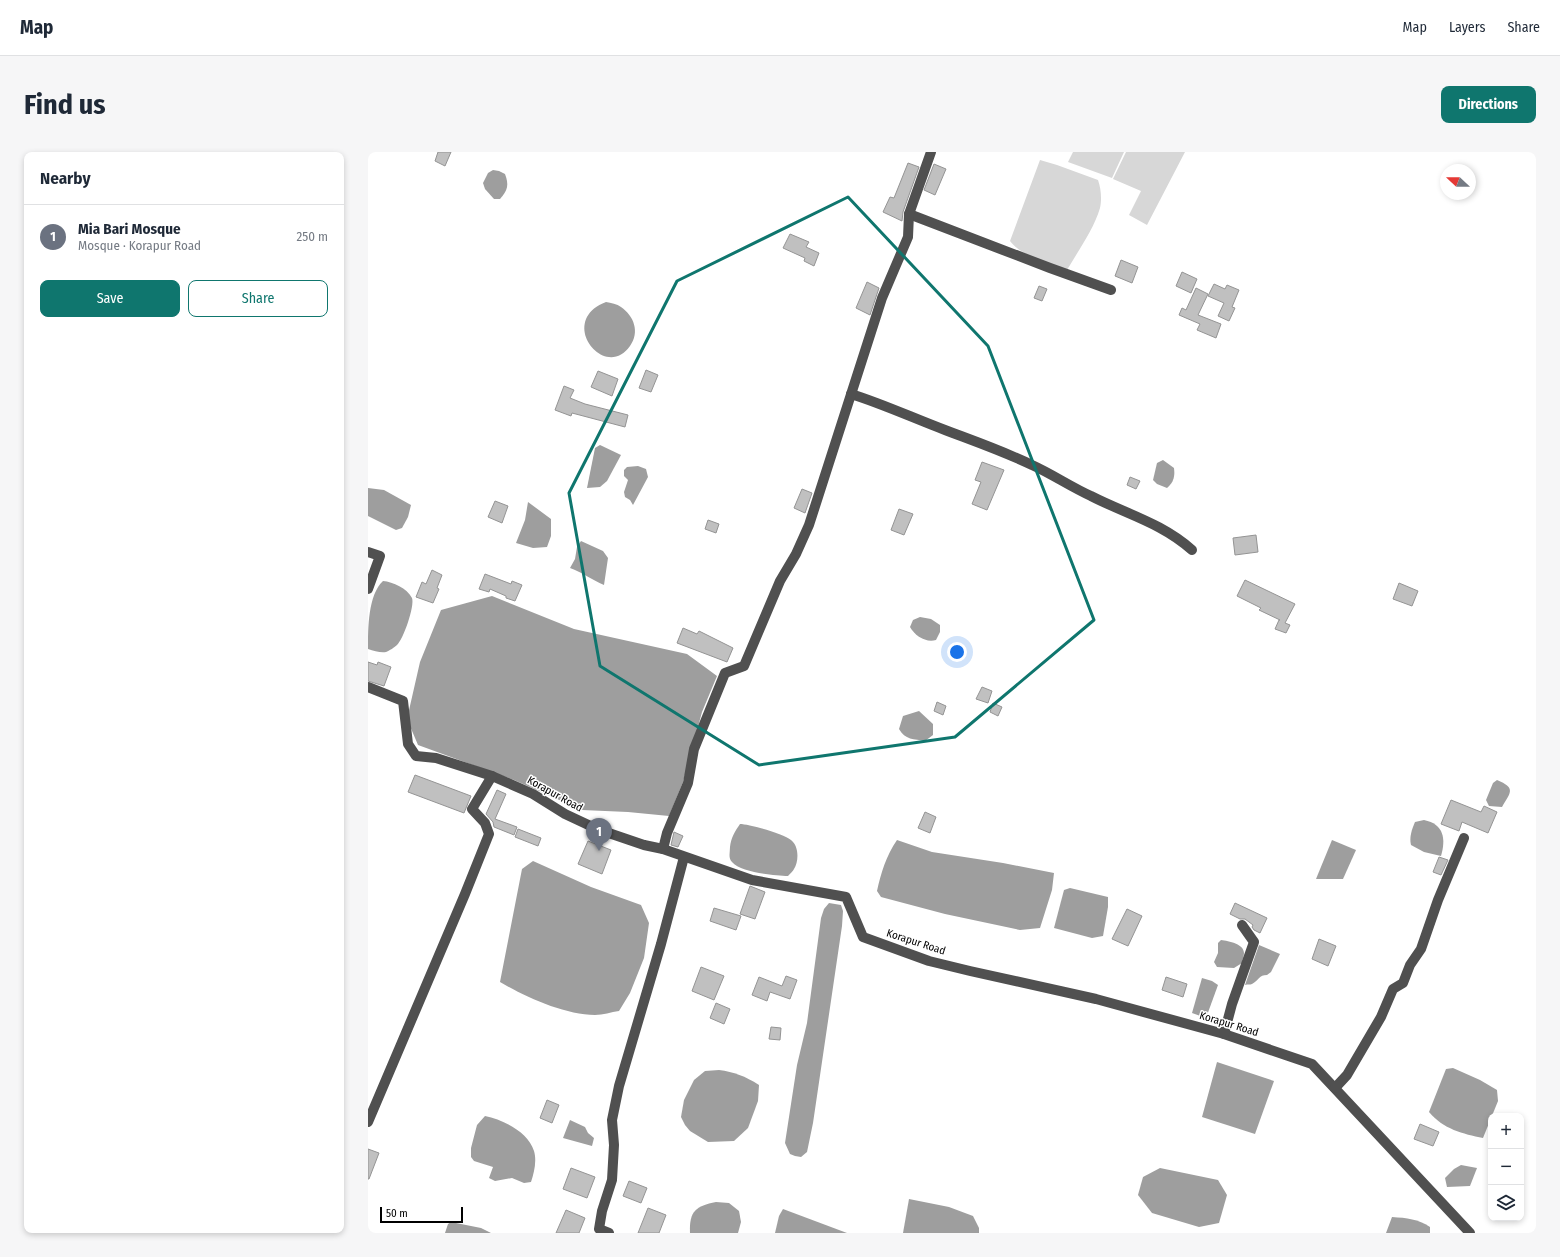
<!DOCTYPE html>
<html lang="en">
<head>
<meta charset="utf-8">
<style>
  :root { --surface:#fff; --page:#f6f6f7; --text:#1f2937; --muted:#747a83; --line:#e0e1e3; --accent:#0f766e }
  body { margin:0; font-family:"Fira Sans Condensed",sans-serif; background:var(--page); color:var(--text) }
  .controls { position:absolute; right:12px; bottom:12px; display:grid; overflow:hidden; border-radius:8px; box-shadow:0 2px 6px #0003 }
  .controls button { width:36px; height:36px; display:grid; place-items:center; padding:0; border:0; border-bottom:1px solid var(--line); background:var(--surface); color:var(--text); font:20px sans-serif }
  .compass { position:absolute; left:1072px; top:12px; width:36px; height:36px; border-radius:50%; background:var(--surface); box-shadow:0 2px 6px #0003; rotate:292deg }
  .scale { position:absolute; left:12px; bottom:10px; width:83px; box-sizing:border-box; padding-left:4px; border:2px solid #000; border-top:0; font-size:11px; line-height:14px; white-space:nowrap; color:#000; -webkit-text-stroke:3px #fff; paint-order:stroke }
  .you { position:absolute; left:589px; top:500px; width:14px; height:14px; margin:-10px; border:3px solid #fff; border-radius:50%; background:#1a73e8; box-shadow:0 0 0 6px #1a73e833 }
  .badge { display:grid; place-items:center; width:26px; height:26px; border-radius:50%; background:var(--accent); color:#fff; font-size:13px; font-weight:700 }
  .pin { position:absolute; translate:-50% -33px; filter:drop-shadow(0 1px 2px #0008) }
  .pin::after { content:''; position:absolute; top:21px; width:14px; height:12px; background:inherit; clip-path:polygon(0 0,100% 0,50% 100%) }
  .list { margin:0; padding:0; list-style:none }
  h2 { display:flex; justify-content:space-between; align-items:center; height:52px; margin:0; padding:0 16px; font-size:17px }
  h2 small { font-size:13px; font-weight:400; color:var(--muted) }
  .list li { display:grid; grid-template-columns:26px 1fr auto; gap:12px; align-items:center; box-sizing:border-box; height:64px; padding:0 16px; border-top:1px solid var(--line) }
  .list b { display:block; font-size:15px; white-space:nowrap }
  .list p { margin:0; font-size:13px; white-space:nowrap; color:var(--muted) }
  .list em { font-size:13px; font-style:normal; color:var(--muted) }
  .actions { display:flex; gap:8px; padding:12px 16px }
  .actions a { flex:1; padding:9px 0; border:1px solid var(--accent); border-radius:8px; text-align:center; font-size:14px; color:var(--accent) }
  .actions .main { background:var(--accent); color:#fff }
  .icon { flex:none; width:22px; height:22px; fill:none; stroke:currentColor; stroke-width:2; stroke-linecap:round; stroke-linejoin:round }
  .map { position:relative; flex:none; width:1168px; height:1081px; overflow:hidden; border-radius:8px }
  header { display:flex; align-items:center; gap:24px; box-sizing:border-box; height:56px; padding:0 20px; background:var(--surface); border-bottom:1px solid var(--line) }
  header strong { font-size:19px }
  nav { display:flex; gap:22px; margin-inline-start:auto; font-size:14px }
  .intro { display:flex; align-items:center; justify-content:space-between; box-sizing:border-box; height:96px; padding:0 24px }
  h1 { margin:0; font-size:28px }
  .button { padding:10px 18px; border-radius:8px; background:var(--accent); color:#fff; font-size:14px; font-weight:700 }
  main { display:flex; gap:24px; padding:0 24px }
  aside { flex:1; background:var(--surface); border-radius:8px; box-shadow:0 2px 6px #0003 }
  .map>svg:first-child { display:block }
  .green { fill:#d7d7d7 }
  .water { fill:#9e9e9e }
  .building { fill:#c0c0c0; stroke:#949494 }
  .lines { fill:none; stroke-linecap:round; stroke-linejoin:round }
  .minor { stroke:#505050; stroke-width:10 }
  .marked { fill:none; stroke:#0f766e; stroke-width:3; stroke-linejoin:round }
  .labels { text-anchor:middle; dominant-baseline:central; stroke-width:3; stroke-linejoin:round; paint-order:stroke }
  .street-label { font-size:11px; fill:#000; stroke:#fff }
</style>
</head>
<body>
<header>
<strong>Map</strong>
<nav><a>Map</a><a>Layers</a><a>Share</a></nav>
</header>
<div class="intro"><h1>Find us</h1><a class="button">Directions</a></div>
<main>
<aside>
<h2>Nearby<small></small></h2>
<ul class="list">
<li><span class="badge" style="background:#6b7280">1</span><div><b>Mia Bari Mosque</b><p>Mosque · Korapur Road</p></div><em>250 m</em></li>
</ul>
<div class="actions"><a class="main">Save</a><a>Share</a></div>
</aside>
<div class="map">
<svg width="1168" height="1081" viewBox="0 0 1168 1081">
  <rect width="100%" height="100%" fill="#fff"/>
  <g class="green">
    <polygon points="705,0 756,0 744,26 700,10"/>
    <polygon points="758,0 817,0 779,73 761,63 773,39 745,27"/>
    <path d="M672 8 689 13 730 28C733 36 734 48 732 56 726 77 710 99 699 118 682 111 653 104 642 89Z"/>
  </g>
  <g class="water">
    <path d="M125 18 131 19 137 22C141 33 140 38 132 47H126L117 37 115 31 120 21Z"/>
    <path d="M238 150C243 151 249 152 253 155 266 164 272 180 262 194 237 230 188 169 238 150Z"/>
    <polygon points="232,293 253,303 239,329 232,335 219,336 227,296"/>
    <path d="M795 308 806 316C807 324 806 330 799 336L789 332 785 328 789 311Z"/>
    <polygon points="270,314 278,317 280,325 265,353 262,348 257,345 256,340 260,328 256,324 256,318 259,315"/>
    <polygon points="0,336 16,338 43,353 40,365 34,376 28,378 0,364"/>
    <polygon points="160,350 183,367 183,384 179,395 165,396 148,391 157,368"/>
    <path d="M213 389 235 399 240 406 236 433C224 428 214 420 202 416L207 407 209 395Z"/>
    <path d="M15 429C25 430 39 436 44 446 47 454 35 488 29 493 27 495 21 499 18 500 13 501 6 499 0 497 0 476 0 443 15 429Z"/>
    <polygon points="124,444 206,477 319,502 349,524 334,560 315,630 301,664 260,660 214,658 146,628 50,593 39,567 52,510 73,458"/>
    <path d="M552 465 563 467 572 473V480L568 488C558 491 547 484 542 475L545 468Z"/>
    <path d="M551 559 565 572V583L557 589C546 587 537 588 531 577L535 564Z"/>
    <path d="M1129 628C1148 636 1143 640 1134 655L1121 654 1118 648 1125 631Z"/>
    <path d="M1056 668C1076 672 1078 687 1073 704L1056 700 1043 693C1041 685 1044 677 1047 670Z"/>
    <path d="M372 672C381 672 416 682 423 688 431 694 431 709 426 717 425 719 422 722 420 724 406 723 373 721 364 710 360 706 362 700 362 695 363 686 367 679 372 672Z"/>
    <path d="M529 688 564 700 635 711 686 721 684 738 672 776 652 778 577 762 513 745 509 739C513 721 518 704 529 688Z"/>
    <polygon points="964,688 988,698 975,727 948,727"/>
    <path d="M165 709 223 735 273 753 281 771 276 806 262 841 251 859C243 860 235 863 227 863 197 863 157 845 132 830L154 717Z"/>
    <polygon points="702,736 740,745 740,755 735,784 724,786 686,776 696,738"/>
    <polygon points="461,751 473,753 475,759 474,774 445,971 439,1000 433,1005 427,1004 422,1002 417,991 429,913 439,871 453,766 456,757"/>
    <path d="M853 788C861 789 876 792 876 801 876 804 874 808 874 811L866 816 849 815 846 810 850 801V791Z"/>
    <path d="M891 793 912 802 903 820 899 823C891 823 891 828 884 832 882 833 880 832 877 833Z"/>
    <polygon points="834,826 844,829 850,833 838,866 824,861"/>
    <polygon points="849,910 906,929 887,982 834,965"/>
    <path d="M1085 916 1112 928 1129 938 1130 949 1115 986C1095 982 1075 977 1061 960L1078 917Z"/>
    <path d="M351 918C366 920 377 924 391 933L390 949 380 976 366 989 340 990 322 979 317 973 313 965 316 948 326 928 337 919Z"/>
    <path d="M117 964C136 968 160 980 166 999 169 1009 166 1021 163 1030L156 1031 144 1026 127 1029 121 1026 125 1015 106 1009 103 1005V996L109 973Z"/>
    <polygon points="202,968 217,975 220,981 226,986 224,994 195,986"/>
    <polygon points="1093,1013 1109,1016 1102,1034 1079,1035 1077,1026 1086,1017"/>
    <polygon points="792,1016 850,1028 859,1043 851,1071 831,1075 784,1061 770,1043 775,1025"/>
    <polygon points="541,1047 581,1055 605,1064 611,1076 611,1081 535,1081"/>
    <path d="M348 1050 361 1051 371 1059 373 1070 370 1081H322C321 1059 328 1054 348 1050Z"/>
    <polygon points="415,1057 479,1081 407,1081 411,1064"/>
    <path d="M1024 1065C1039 1066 1050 1067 1062 1075V1081H1018Z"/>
    <polygon points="83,1070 113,1076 123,1081 77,1081 80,1072"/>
  </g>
  <g class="building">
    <polygon points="70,0 83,0 77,14 67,9"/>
    <polygon points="540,11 551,15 535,60 534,69 515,60 522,45 526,46"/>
    <polygon points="566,12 578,17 567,43 556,38"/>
    <polygon points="422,82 441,90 438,95 451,101 446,114 436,109 437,106 415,96"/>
    <polygon points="753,108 770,115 764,131 747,124"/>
    <polygon points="814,120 829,127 823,141 808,134"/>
    <polygon points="499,130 511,136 502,163 488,156"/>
    <polygon points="846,132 857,137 859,133 871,138 864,155 867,156 861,169 850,164 856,151 840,144"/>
    <polygon points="671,134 679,137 674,149 666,146"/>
    <polygon points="828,136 840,142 830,163 853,172 848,186 829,178 832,172 811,163 814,156 818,158"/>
    <polygon points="278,218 290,223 283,240 271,236"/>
    <polygon points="230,219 250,227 244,244 223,235"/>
    <polygon points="196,234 206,238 202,246 217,252 260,263 257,275 204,261 203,264 187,258"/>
    <polygon points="614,310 636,318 619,358 604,352 613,330 607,328"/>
    <polygon points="762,325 772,329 768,337 759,333"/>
    <polygon points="434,337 444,341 437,361 426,356"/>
    <polygon points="127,349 140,354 134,371 120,365"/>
    <polygon points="531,357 545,362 536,383 523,378"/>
    <polygon points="340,368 351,372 348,381 337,377"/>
    <polygon points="888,383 890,400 867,403 865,386"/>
    <polygon points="64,418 74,423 69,436 71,437 65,451 48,445 54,430 58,432"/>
    <polygon points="117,422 143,432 144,429 154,433 147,449 138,446 138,444 122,437 121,440 111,437"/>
    <polygon points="877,428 927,452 917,471 922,473 918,481 907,477 911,468 912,468 891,458 893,456 869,444"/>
    <polygon points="1031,431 1050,439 1044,454 1025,447"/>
    <polygon points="315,476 329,482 331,479 365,496 359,510 309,491"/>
    <polygon points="0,510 9,513 10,510 23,515 16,534 0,529"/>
    <polygon points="614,535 624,539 620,551 608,547"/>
    <polygon points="569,550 578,554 575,563 566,559"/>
    <polygon points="625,551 634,555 630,564 622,560"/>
    <polygon points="47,623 103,644 96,661 40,640"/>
    <polygon points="129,638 138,642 127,667 149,675 146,683 126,675 125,670 118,662"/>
    <polygon points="1083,648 1113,660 1116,654 1129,660 1120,681 1094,670 1091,679 1073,672"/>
    <polygon points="557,660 568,665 562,681 550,676"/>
    <polygon points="150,677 173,686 170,694 147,685"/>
    <polygon points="306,680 315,684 310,695 303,693"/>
    <polygon points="220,689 243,698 234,722 210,712"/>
    <polygon points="1071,705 1080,708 1073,723 1065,720"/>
    <polygon points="382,734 397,740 387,767 372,762"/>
    <polygon points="867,751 899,766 892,781 886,778 884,775 885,773 877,767 872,767 862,762"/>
    <polygon points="346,756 373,764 368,778 342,769"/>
    <polygon points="759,757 774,764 760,794 744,787"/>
    <polygon points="951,787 968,794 960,814 944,807"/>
    <polygon points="333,815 356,824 346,848 324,839"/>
    <polygon points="418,824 429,828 422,847 402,840 399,849 384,843 391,825 414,834"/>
    <polygon points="798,825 819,832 815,845 794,838"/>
    <polygon points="348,851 362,857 356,872 342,866"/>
    <polygon points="403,875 413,876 412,888 401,887"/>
    <polygon points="179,948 191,953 184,971 172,966"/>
    <polygon points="1052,972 1071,980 1065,994 1046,987"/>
    <polygon points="0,997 11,1001 1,1027 0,1027"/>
    <polygon points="203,1016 227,1025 219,1046 195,1037"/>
    <polygon points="261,1029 279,1036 273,1051 255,1044"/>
    <polygon points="280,1056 298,1063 291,1081 270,1081"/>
    <polygon points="198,1058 217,1066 211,1081 188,1081"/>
  </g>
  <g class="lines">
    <g class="minor">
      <polyline points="541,62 682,116 743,138"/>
      <path d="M483 242C515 252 545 266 577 278 606 289 635 299 664 313 684 322 703 335 723 344 758 362 794 371 824 398"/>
      <polyline points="0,400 12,404 0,437"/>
      <polyline points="0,535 35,549 40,592 48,604 68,606 124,624 165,642 197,662 229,677 276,693 295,697 384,728 478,745 495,785 561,809 602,819 728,847 856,882 944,912 1102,1081"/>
      <polyline points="295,697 299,681 320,631 326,597 357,521 376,514 412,429 428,402 441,373 514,146 540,85 541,62 563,0"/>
      <polyline points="856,882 864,852 886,790 874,773"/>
      <polyline points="967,936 979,923 1013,865 1025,837 1035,831 1042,813 1053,797 1070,748 1096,686"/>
      <polyline points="0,970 97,742 121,682 117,671 104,657 124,624"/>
      <polyline points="241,1081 231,1077 234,1059 244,1028 246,993 244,968 251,934 293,792 316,705"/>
    </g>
  </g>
  <path class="marked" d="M480 45 620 194 726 468 587 585 391 613 232 514 201 341 309 129Z"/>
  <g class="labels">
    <g class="street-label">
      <text transform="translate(187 642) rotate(29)">Korapur Road</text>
      <text transform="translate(548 790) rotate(18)">Korapur Road</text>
      <text transform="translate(861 872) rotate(17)">Korapur Road</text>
    </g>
  </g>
</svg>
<div class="controls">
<button>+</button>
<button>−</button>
<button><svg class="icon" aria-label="layers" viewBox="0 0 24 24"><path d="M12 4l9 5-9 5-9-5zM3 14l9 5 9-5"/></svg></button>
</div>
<svg class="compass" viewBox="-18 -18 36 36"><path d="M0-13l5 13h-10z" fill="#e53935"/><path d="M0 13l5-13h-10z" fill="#747a83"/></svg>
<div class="scale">50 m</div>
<div class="you"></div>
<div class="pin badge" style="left:231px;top:699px;background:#6b7280">1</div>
</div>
</main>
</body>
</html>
